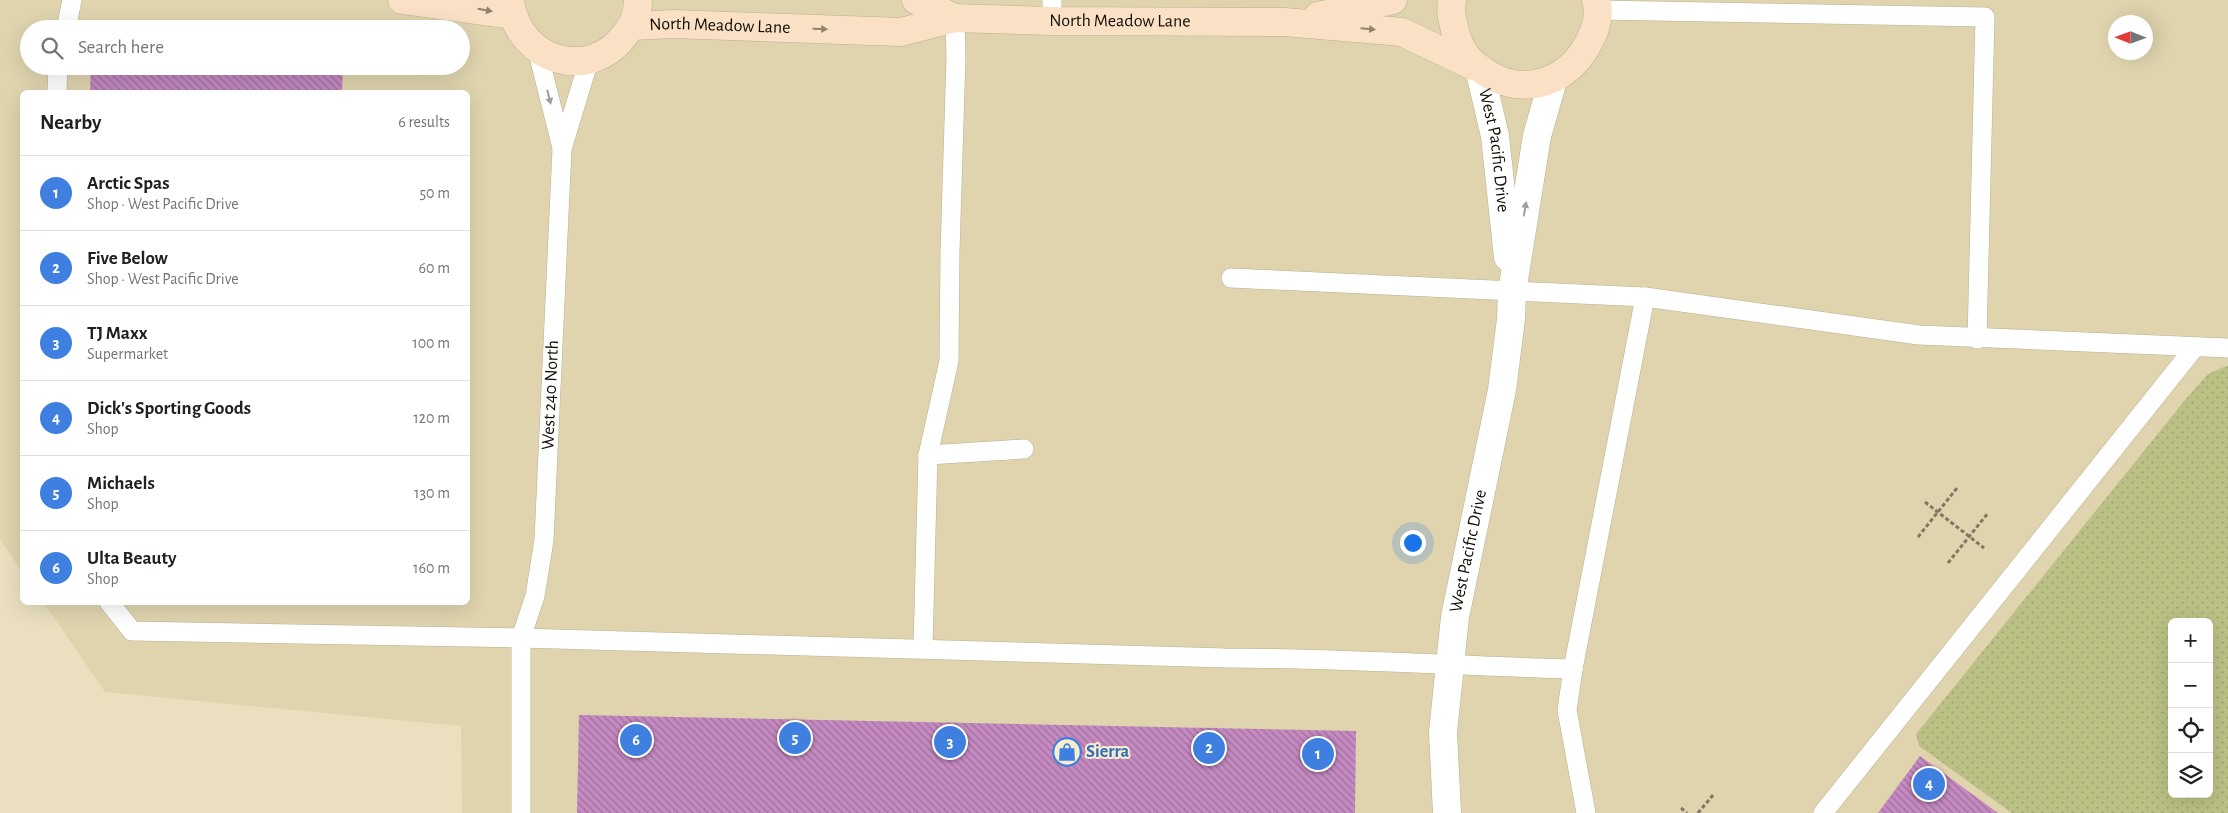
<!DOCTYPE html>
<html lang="en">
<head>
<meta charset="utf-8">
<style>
  :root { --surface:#fff; --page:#f2f2f2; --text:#202124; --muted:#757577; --line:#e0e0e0; --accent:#ea580c }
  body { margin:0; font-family:"Alegreya Sans",sans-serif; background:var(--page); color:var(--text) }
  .controls { position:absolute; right:15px; bottom:15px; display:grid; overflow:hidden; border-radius:8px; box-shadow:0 5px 20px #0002 }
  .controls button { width:45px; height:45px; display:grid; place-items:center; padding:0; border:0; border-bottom:1px solid var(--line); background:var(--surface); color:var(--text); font:25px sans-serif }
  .compass { position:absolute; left:2108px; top:15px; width:45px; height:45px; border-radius:50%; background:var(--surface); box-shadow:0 5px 20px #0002; rotate:271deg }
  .you { position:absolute; left:1412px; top:542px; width:18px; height:18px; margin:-12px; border:4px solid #fff; border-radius:50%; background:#1a73e8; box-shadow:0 0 0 8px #1a73e833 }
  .badge { display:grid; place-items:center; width:32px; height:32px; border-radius:50%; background:var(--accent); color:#fff; font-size:16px; font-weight:700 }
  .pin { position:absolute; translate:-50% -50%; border:2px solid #fff; box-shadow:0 1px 5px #0006 }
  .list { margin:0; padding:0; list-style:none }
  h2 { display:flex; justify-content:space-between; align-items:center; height:65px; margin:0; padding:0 20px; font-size:21px }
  h2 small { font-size:16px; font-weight:400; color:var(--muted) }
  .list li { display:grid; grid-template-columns:32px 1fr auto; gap:15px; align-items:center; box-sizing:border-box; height:75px; padding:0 20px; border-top:1px solid var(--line) }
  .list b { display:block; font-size:19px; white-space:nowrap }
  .list p { margin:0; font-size:16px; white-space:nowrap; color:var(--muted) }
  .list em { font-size:16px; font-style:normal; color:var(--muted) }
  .icon { flex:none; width:28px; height:28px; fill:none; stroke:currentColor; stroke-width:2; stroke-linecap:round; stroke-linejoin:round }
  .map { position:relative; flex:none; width:2228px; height:813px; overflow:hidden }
  .search { position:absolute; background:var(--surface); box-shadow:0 5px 20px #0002; left:20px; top:20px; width:450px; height:55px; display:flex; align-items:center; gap:12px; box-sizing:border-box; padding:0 18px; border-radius:28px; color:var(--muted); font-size:19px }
  .panel { position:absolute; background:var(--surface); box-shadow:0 5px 20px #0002; left:20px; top:90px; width:450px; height:515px; border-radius:8px }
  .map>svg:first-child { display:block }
  .built { fill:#dfd4ae; fill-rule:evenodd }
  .grass { fill:url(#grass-dots); fill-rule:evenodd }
  .building { fill:url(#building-back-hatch) }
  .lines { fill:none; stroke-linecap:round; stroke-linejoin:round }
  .lane-casing { stroke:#b9b091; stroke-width:20 }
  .street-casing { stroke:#b9b091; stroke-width:29 }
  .secondary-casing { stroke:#b9b091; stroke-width:29 }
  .path { stroke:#7f7863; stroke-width:3; stroke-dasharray:4 2.5; stroke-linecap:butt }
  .lane { stroke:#fff; stroke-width:19 }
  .street { stroke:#fff; stroke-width:28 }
  .secondary { stroke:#fae1c6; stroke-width:28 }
  .oneway { fill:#91826f }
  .oneway2 { fill:#a09e9b }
  .labels { text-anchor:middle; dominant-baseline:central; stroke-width:4; stroke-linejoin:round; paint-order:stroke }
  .street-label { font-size:18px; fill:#110d04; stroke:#f7eecd }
  .shop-label { font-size:18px; font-weight:bold; fill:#366cbe; stroke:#f7eecd; text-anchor:start }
</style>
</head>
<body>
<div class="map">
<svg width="2228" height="813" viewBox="0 0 2228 813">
  <defs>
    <pattern id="grass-dots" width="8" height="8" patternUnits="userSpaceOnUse" patternTransform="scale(1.25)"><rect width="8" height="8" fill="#bbc085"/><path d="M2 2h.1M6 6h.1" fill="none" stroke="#a0a471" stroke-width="1.8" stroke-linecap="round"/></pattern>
    <pattern id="building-back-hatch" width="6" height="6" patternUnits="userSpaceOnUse" patternTransform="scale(1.25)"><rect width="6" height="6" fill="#c58ac2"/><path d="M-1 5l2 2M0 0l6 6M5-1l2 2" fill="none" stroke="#9f6f9b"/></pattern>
  </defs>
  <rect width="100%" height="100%" fill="#eae0c0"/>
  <path class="built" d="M0 0H2228V813H462L461 726 105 692 44 603 468 602V92H22V572L0 539ZM2116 22H2146V52H2116ZM29 29H461V66H29ZM2172 622H2209V794H2172Z"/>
  <path class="grass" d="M2226 366H2228V813H2012L1919 746 1916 734 2185 400 2208 374ZM2172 622H2209V794H2172Z"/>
  <g class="building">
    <polygon points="91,66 343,66 342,92 90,92"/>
    <polygon points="579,715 1356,731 1355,813 577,813"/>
    <polygon points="1920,756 1998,813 1878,813"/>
  </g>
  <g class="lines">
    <defs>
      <g id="lane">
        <polyline points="1599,10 1985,17 1977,339"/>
        <polyline points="1052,21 1052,0"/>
        <polyline points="66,29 72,0"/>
        <polyline points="537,49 562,148"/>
        <polyline points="57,92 58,66"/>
        <polyline points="1231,278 1645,297 1919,335 2228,348"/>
        <polyline points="928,455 1024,449"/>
        <path d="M109 602 132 631 521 638 1225 658C1341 658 1457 666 1573 669L1567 710 1586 813"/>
        <polyline points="923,648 928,455 949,361 950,252 956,57 955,18"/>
        <polyline points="1573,669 1645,297"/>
        <path id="s1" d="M521 813V638L535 596 544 540 562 149 589 60"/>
        <polyline points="1823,813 2195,347"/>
      </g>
      <g id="street">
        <path id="s2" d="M1479 68 1495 136 1508 257"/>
        <path id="s3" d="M1447 813 1443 732 1455 617 1502 390 1511 319 1512 292 1537 136 1553 80"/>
      </g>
      <g id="secondary">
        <polyline points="402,0 512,15"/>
        <path d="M510 0C517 61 591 85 627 32 634 23 638 11 638 0"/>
        <polyline points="916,0 955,18"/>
        <path d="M1452 0C1450 11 1452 19 1455 30 1460 53 1469 62 1488 74 1527 98 1571 80 1590 40 1597 27 1600 14 1596 0"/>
        <polyline points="1318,16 1393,0"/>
        <path id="s4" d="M632 26 673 24 901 32 955 18 1052 21 1284 22 1402 32 1473 66"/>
      </g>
    </defs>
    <use href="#lane" class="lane-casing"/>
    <use href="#street" class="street-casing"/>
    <use href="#secondary" class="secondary-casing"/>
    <g class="path">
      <polyline points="1925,502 1984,548"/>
      <polyline points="1918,537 1957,488"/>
      <polyline points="1948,563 1988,513"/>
      <polyline points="1681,808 1687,813"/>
      <polyline points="1698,813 1713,795"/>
    </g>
    <use href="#lane" class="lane"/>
    <use href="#street" class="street"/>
    <use href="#secondary" class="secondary"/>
  </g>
  <defs><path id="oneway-solid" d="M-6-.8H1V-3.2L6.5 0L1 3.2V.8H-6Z" transform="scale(1.25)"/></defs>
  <g class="oneway">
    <use href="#oneway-solid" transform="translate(485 10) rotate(10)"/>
    <use href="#oneway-solid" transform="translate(820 29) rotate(2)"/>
    <use href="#oneway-solid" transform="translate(1368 29) rotate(5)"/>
  </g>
  <g class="oneway2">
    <use href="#oneway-solid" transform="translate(549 97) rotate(76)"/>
    <use href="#oneway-solid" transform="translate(1525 209) rotate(-81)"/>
  </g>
  <defs>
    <symbol id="shop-ring" viewBox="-11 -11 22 22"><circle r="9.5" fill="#f7eecd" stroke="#3f7fe0" stroke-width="1.5"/><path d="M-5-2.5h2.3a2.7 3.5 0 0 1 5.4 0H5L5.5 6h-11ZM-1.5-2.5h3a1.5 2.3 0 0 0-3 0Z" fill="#3f7fe0"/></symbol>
  </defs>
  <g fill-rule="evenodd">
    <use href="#shop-ring" x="1051" y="736" width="32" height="32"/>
  </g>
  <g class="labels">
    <g class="street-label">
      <text stroke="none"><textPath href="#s4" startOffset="490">North Meadow Lane</textPath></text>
      <text stroke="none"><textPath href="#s4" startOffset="88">North Meadow Lane</textPath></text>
      <text stroke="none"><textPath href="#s2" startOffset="84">West Pacific Drive</textPath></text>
      <text stroke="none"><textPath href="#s1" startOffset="421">West 240 North</textPath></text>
      <text stroke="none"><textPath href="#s3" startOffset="264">West Pacific Drive</textPath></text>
    </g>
    <g class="shop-label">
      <text x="1086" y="752">Sierra</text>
    </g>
  </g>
</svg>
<div class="controls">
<button>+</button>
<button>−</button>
<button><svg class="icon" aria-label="locate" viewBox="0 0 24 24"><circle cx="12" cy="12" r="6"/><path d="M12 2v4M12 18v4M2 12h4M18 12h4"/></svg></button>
<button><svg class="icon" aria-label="layers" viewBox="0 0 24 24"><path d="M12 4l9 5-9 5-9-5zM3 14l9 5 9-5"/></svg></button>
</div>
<svg class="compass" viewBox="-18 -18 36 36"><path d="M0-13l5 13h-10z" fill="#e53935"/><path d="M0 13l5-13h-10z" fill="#757577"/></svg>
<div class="you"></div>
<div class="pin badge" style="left:1318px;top:754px;background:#3f7fe0">1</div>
<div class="pin badge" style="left:1209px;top:748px;background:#3f7fe0">2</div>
<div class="pin badge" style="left:950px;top:742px;background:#3f7fe0">3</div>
<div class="pin badge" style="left:1929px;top:784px;background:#3f7fe0">4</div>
<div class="pin badge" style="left:795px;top:738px;background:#3f7fe0">5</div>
<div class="pin badge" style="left:636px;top:740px;background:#3f7fe0">6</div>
<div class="search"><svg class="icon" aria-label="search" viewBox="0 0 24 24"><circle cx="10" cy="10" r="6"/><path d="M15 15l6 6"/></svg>Search here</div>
<section class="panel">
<h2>Nearby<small>6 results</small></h2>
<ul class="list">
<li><span class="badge" style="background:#3f7fe0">1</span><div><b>Arctic Spas</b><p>Shop · West Pacific Drive</p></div><em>50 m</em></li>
<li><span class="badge" style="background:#3f7fe0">2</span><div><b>Five Below</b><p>Shop · West Pacific Drive</p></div><em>60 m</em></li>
<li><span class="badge" style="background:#3f7fe0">3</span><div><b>TJ Maxx</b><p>Supermarket</p></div><em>100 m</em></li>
<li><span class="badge" style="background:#3f7fe0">4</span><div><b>Dick's Sporting Goods</b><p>Shop</p></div><em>120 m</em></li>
<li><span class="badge" style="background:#3f7fe0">5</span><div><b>Michaels</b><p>Shop</p></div><em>130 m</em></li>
<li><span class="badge" style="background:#3f7fe0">6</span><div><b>Ulta Beauty</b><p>Shop</p></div><em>160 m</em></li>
</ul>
</section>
</div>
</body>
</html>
